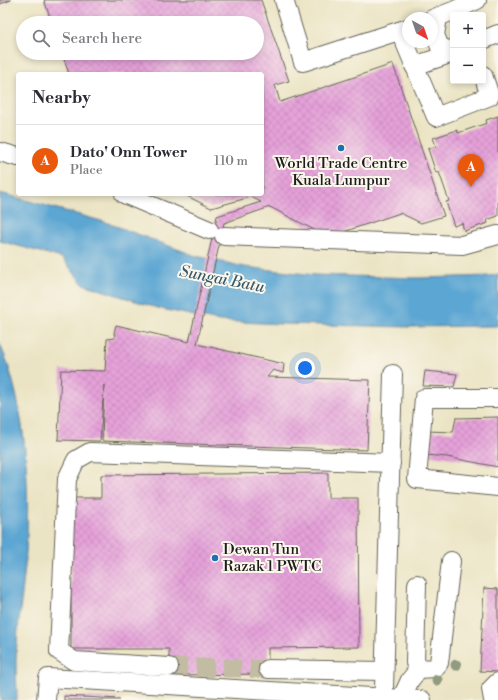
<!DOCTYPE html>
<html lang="en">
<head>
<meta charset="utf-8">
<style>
  :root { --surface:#fff; --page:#f2f2f3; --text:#2b2b33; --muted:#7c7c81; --line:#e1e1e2; --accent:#ea580c }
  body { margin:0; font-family:"Libre Bodoni",serif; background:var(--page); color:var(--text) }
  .controls { position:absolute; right:12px; top:12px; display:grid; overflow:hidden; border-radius:4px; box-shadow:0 2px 6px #0003 }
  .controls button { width:36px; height:36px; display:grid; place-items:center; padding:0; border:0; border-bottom:1px solid var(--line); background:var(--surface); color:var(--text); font:20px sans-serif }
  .compass { position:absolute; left:402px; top:12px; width:36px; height:36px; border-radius:50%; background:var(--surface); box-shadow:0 2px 6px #0003; rotate:140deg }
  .you { position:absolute; left:305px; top:368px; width:14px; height:14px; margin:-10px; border:3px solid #fff; border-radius:50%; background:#1a73e8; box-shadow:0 0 0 6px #1a73e833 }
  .badge { display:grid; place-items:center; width:26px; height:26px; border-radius:50%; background:var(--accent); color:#fff; font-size:13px; font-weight:700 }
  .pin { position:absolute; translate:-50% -33px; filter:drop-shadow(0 1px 2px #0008) }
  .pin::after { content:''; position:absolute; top:21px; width:14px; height:12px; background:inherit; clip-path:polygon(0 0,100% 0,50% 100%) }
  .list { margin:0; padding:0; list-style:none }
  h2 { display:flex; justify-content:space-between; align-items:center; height:52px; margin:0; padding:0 16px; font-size:17px }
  h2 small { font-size:13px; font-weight:400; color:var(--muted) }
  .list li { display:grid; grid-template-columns:26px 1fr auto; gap:12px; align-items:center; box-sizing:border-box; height:72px; padding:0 16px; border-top:1px solid var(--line) }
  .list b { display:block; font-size:15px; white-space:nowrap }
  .list p { margin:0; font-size:13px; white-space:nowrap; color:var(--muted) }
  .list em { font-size:13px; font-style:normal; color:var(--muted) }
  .icon { flex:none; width:22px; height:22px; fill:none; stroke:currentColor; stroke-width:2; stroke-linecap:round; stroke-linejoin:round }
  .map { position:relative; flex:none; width:498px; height:700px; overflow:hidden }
  .search { position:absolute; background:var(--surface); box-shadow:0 2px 6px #0003; left:16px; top:16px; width:248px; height:44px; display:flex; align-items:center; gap:10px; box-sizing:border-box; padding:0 14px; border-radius:22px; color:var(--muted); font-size:15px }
  .panel { position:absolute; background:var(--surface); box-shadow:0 2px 6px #0003; left:16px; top:72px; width:248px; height:124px; border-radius:4px }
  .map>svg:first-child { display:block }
  .water { fill:#5ba6d3; stroke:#3c6178 }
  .building { fill:url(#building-cross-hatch) }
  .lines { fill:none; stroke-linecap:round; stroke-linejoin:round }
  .minor-tunnel { stroke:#c2bca2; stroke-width:18; stroke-dasharray:18 9; stroke-linecap:butt }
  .minor-casing { stroke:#646257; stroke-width:20 }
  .minor { stroke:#fff; stroke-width:18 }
  .tree { fill:#909b7f }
  .poi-dot { fill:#1f6fb2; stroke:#fbf7ec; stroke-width:1.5 }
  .labels { text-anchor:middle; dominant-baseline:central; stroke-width:4; stroke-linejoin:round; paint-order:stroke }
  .poi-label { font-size:15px; fill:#1c1c1c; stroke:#fbf7ec }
  .water-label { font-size:16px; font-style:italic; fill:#385a6e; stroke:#fbf7ec }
</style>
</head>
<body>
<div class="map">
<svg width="498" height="700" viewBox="0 0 498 700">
  <defs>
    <pattern id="building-cross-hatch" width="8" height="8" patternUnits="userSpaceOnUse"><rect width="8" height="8" fill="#e5a1d9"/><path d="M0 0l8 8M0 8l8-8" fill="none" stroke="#c48aba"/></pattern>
  </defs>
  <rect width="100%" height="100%" fill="#fbf7ec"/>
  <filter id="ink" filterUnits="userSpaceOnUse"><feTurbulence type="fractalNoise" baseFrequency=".025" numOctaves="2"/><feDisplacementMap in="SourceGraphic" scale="8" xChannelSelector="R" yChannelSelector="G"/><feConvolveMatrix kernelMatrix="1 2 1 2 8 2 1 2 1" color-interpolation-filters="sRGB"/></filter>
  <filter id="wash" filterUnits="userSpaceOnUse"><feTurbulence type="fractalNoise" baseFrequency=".012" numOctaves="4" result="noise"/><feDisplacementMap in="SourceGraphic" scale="16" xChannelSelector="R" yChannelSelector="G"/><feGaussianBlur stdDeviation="0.9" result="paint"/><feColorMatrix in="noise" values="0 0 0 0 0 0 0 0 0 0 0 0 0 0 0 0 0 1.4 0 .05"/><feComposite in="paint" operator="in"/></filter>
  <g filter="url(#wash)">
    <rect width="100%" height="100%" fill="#ebe4c4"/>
    <g class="water">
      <polygon points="0,193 105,222 196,256 245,267 315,275 418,278 490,276 498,274 498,326 409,327 281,324 219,321 157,308 83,284 62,258 0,241"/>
      <path d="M0 344C28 408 31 497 25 566 22 598 17 629 16 660 16 674 17 687 17 700H0Z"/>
    </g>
    <g id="blocks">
      <g class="building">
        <polygon points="0,0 11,0 0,4"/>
        <polygon points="44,0 261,0 289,81 275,85 280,102 393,64 444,216 421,223 400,213 328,237 270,207 224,223 197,344 284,364 283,373 273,370 267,377 370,380 367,450 102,441 104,385 100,441 58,440 61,370 105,371 107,339 115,338 114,333 116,325 189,342 217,216 261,202 251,197 211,208 183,194 262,194 262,74 69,74 62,53 257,53 257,23 52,23"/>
        <polygon points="498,116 498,216 487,220 488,223 464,231 462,223 454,226 446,202 449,201 439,172 436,173 428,149 436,146 433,138 457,130 458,133 487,123 486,120"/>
        <polygon points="425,371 457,374 454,387 423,386"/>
        <polygon points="498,417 498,467 447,457 426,455 426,431 453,432 456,418"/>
        <polygon points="328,473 328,498 358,498 359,647 268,648 268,674 169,675 169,649 71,649 71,498 101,498 101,475"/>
        <polygon points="484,588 498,589 498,672 480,671"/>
        <polygon points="64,696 120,699 120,700 64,700"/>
      </g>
    </g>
  </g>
  <g filter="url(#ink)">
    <use href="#blocks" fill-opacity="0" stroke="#646257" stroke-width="1"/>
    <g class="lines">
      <polyline class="minor-tunnel" points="169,667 268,669"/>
      <defs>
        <g id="minor">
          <polyline points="284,0 303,62 408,28"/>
          <polyline points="438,17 435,35 440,47 453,51"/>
          <polyline points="432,19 453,11 477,0"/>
          <polyline points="400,31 436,117 490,96 483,75"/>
          <polyline points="483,40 498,34"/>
          <polyline points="414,66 453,53"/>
          <polyline points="0,152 18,157"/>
          <polyline points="124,194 209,230"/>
          <polyline points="224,236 462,245 498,235"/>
          <polyline points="498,398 424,398 417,479 498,487"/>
          <polyline points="417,584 415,663 419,669"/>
          <polyline points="169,667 74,661 59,651 67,479 76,460 90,452 391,463"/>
          <polyline points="268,669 384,671"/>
          <polyline points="411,699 404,693 410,680 419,669 435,668 439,663 451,561"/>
          <polyline points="46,700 48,678 422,700"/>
          <polyline points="378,700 384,689 393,374"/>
          <polyline points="493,700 491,689 498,682"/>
        </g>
      </defs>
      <use href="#minor" class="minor-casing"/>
      <use href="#minor" class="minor"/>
    </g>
    <g class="tree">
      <circle cx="456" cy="665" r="5.5"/>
      <circle cx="437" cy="680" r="5.5"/>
    </g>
  </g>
  <g class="poi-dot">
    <circle cx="341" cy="148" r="4"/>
    <circle cx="215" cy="558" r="4"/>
  </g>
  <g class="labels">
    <g class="poi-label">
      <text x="341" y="163">World Trade Centre<tspan x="341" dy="17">Kuala Lumpur</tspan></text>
      <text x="223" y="549" text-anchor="start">Dewan Tun<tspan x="223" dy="17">Razak 1 PWTC</tspan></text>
    </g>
    <g class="water-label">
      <text transform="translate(222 279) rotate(11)">Sungai Batu</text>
    </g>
  </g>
</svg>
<div class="controls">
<button>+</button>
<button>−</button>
</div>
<svg class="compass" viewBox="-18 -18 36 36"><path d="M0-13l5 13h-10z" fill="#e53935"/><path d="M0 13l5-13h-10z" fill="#7c7c81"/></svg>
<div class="you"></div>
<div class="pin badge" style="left:471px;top:187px">A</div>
<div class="search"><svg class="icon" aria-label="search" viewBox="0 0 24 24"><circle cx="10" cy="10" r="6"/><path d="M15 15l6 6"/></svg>Search here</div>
<section class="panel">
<h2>Nearby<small></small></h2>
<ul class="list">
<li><span class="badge">A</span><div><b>Dato' Onn Tower</b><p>Place</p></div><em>110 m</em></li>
</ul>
</section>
</div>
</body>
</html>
